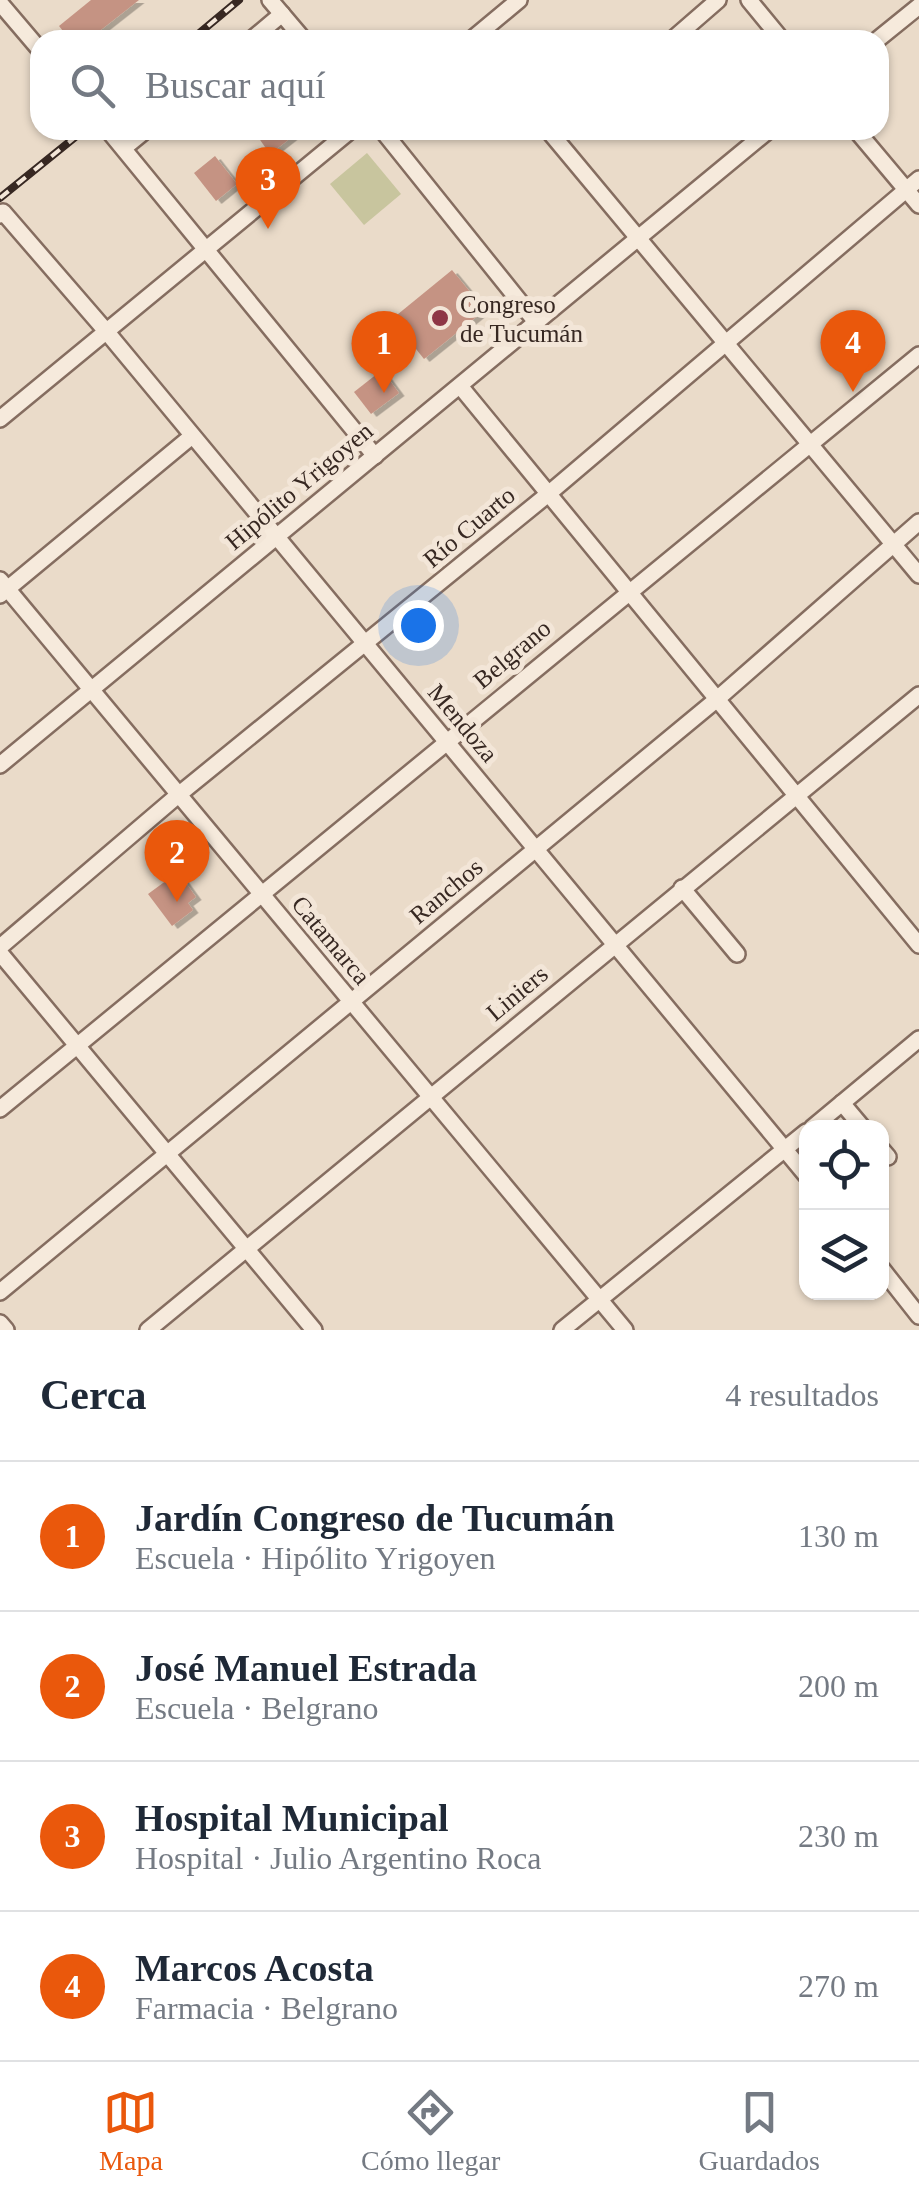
<!DOCTYPE html>
<html lang="es">
<head>
<meta charset="utf-8">
<style>
  :root { --surface:#fff; --page:#f2f2f3; --text:#1f2937; --muted:#747a83; --line:#e0e1e3; --accent:#ea580c }
  body { margin:0; font-family:"Times New Roman",serif; background:var(--page); color:var(--text) }
  .controls { position:absolute; right:30px; bottom:30px; display:grid; overflow:hidden; border-radius:20px; box-shadow:0 2px 8px #0004 }
  .controls button { width:90px; height:90px; display:grid; place-items:center; padding:0; border:0; border-bottom:2px solid var(--line); background:var(--surface); color:var(--text); font:50px sans-serif }
  .you { position:absolute; left:418px; top:625px; width:35px; height:35px; margin:-25px; border:8px solid #fff; border-radius:50%; background:#1a73e8; box-shadow:0 0 0 15px #1a73e833 }
  .badge { display:grid; place-items:center; width:65px; height:65px; border-radius:50%; background:var(--accent); color:#fff; font-size:32px; font-weight:700 }
  .pin { position:absolute; translate:-50% -82px; filter:drop-shadow(0 2px 5px #0008) }
  .pin::after { content:''; position:absolute; top:52px; width:35px; height:30px; background:inherit; clip-path:polygon(0 0,100% 0,50% 100%) }
  .list { margin:0; padding:0; list-style:none }
  h2 { display:flex; justify-content:space-between; align-items:center; height:130px; margin:0; padding:0 40px; font-size:42px }
  h2 small { font-size:32px; font-weight:400; color:var(--muted) }
  .list li { display:grid; grid-template-columns:65px 1fr auto; gap:30px; align-items:center; box-sizing:border-box; height:150px; padding:0 40px; border-top:2px solid var(--line) }
  .list b { display:block; font-size:38px; white-space:nowrap }
  .list p { margin:0; font-size:32px; white-space:nowrap; color:var(--muted) }
  .list em { font-size:32px; font-style:normal; color:var(--muted) }
  .icon { flex:none; width:55px; height:55px; fill:none; stroke:currentColor; stroke-width:2; stroke-linecap:round; stroke-linejoin:round }
  .map { position:relative; flex:none; width:919px; height:1330px; overflow:hidden }
  .search { position:absolute; background:var(--surface); box-shadow:0 2px 8px #0004; left:30px; right:30px; top:30px; height:110px; display:flex; align-items:center; gap:25px; box-sizing:border-box; padding:0 35px; border-radius:30px; color:var(--muted); font-size:38px }
  .sheet { height:730px; background:var(--surface) }
  nav { display:flex; justify-content:space-around; align-items:center; box-sizing:border-box; height:140px; border-top:2px solid var(--line); background:var(--surface); font-size:28px; color:var(--muted) }
  nav a { display:grid; justify-items:center; gap:5px }
  nav .on { color:var(--accent) }
  .map>svg:first-child { display:block }
  .green { fill:#c8c59e }
  .building { fill:#c59383; filter:url(#shadow) }
  .lines { fill:none; stroke-linecap:round; stroke-linejoin:round }
  .minor-casing { stroke:#856d60; stroke-width:20 }
  .minor { stroke:#f6eadc; stroke-width:15 }
  .rail-casing { stroke:#372822; stroke-width:8 }
  .rail { stroke:#f3e6d8; stroke-width:4; stroke-dasharray:11; stroke-linecap:butt }
  .poi-dot { fill:#8e3645; stroke:#f3e6d8; stroke-width:4 }
  .labels { text-anchor:middle; dominant-baseline:central; stroke-width:10; stroke-linejoin:round; paint-order:stroke }
  .poi-label { font-size:25px; fill:#372822; stroke:#f3e6d8; text-anchor:start }
  .street-label { font-size:25px; fill:#372822; stroke:#f3e6d8 }
</style>
</head>
<body>
<div class="map">
<svg width="919" height="1330" viewBox="0 0 919 1330">
  <defs>
    <filter id="shadow"><feDropShadow dx="5.5" dy="3" stdDeviation="0" flood-color="#0004"/></filter>
  </defs>
  <rect width="100%" height="100%" fill="#eadbc9"/>
  <polygon class="green" points="367,153 401,194 364,225 330,184"/>
  <g class="building">
    <polygon points="91,0 139,0 88,40 70,40 59,26"/>
    <polygon points="253,130 301,130 270,154"/>
    <polygon points="215,156 237,184 216,201 194,173"/>
    <polygon points="452,270 485,310 424,359 392,319"/>
    <polygon points="382,370 399,393 371,414 354,392"/>
    <polygon points="178,872 196,897 188,903 193,910 172,926 148,894"/>
  </g>
  <g class="lines">
    <defs>
      <g id="minor">
        <polyline points="270,0 304,40"/>
        <polyline points="749,0 782,40"/>
        <polyline points="0,3 40,50"/>
        <polyline points="251,40 282,14"/>
        <polyline points="471,40 519,0"/>
        <polyline points="672,40 718,0"/>
        <polyline points="877,40 919,6"/>
        <polyline points="108,130 375,456"/>
        <polyline points="382,130 536,322"/>
        <polyline points="548,130 919,575"/>
        <polyline points="856,130 919,205"/>
        <polyline points="124,148 146,130"/>
        <polyline points="0,215 3,212 106,331 806,1175"/>
        <polyline points="460,386 919,945"/>
        <polyline points="0,419 351,130"/>
        <polyline points="0,580 625,1330"/>
        <polyline points="0,595 192,436"/>
        <polyline points="0,765 769,130"/>
        <polyline points="682,888 737,954"/>
        <polyline points="0,947 177,796 547,495 919,179"/>
        <polyline points="0,953 314,1330"/>
        <polyline points="842,1103 863,1128"/>
        <polyline points="0,1109 919,355"/>
        <polyline points="812,1128 919,1039"/>
        <polyline points="882,1150 888,1157"/>
        <polyline points="882,1269 919,1316"/>
        <polyline points="0,1292 716,700 919,522"/>
        <polyline points="0,1323 6,1330"/>
        <polyline points="148,1330 919,695"/>
        <polyline points="562,1330 806,1132"/>
      </g>
    </defs>
    <use href="#minor" class="minor-casing"/>
    <use href="#minor" class="minor"/>
    <defs>
      <g id="rail">
        <polyline points="191,40 239,0"/>
        <polyline points="0,198 84,130"/>
      </g>
    </defs>
    <use href="#rail" class="rail-casing"/>
    <use href="#rail" class="rail"/>
  </g>
  <circle class="poi-dot" cx="440" cy="318" r="10"/>
  <g class="labels">
    <g class="poi-label">
      <text x="460" y="304">Congreso<tspan x="460" dy="29">de Tucumán</tspan></text>
    </g>
    <g class="street-label">
      <text transform="translate(299 486) rotate(-40)">Hipólito Yrigoyen</text>
      <text transform="translate(469 527) rotate(-40)">Río Cuarto</text>
      <text transform="translate(512 654) rotate(-40)">Belgrano</text>
      <text transform="translate(463 723) rotate(50)">Mendoza</text>
      <text transform="translate(446 891) rotate(-40)">Ranchos</text>
      <text transform="translate(331 940) rotate(50)">Catamarca</text>
      <text transform="translate(517 993) rotate(-40)">Liniers</text>
    </g>
  </g>
</svg>
<div class="controls">
<button><svg class="icon" aria-label="locate" viewBox="0 0 24 24"><circle cx="12" cy="12" r="6"/><path d="M12 2v4M12 18v4M2 12h4M18 12h4"/></svg></button>
<button><svg class="icon" aria-label="layers" viewBox="0 0 24 24"><path d="M12 4l9 5-9 5-9-5zM3 14l9 5 9-5"/></svg></button>
</div>
<div class="you"></div>
<div class="pin badge" style="left:384px;top:393px">1</div>
<div class="pin badge" style="left:177px;top:902px">2</div>
<div class="pin badge" style="left:268px;top:229px">3</div>
<div class="pin badge" style="left:853px;top:392px">4</div>
<div class="search"><svg class="icon" aria-label="search" viewBox="0 0 24 24"><circle cx="10" cy="10" r="6"/><path d="M15 15l6 6"/></svg>Buscar aquí</div>
</div>
<section class="sheet">
<h2>Cerca<small>4 resultados</small></h2>
<ul class="list">
<li><span class="badge">1</span><div><b>Jardín Congreso de Tucumán</b><p>Escuela · Hipólito Yrigoyen</p></div><em>130 m</em></li>
<li><span class="badge">2</span><div><b>José Manuel Estrada</b><p>Escuela · Belgrano</p></div><em>200 m</em></li>
<li><span class="badge">3</span><div><b>Hospital Municipal</b><p>Hospital · Julio Argentino Roca</p></div><em>230 m</em></li>
<li><span class="badge">4</span><div><b>Marcos Acosta</b><p>Farmacia · Belgrano</p></div><em>270 m</em></li>
</ul>
</section>
<nav>
<a class="on"><svg class="icon" aria-label="map" viewBox="0 0 24 24"><path d="M3 6l6-2 6 2 6-2v14l-6 2-6-2-6 2zM9 4v14M15 6v14"/></svg>Mapa</a>
<a><svg class="icon" aria-label="directions" viewBox="0 0 24 24"><path d="M12 3l9 9-9 9-9-9zM9 14v-3h6M13 9l2 2-2 2"/></svg>Cómo llegar</a>
<a><svg class="icon" aria-label="saved" viewBox="0 0 24 24"><path d="M7 4h10v16l-5-4-5 4z"/></svg>Guardados</a>
</nav>
</body>
</html>
